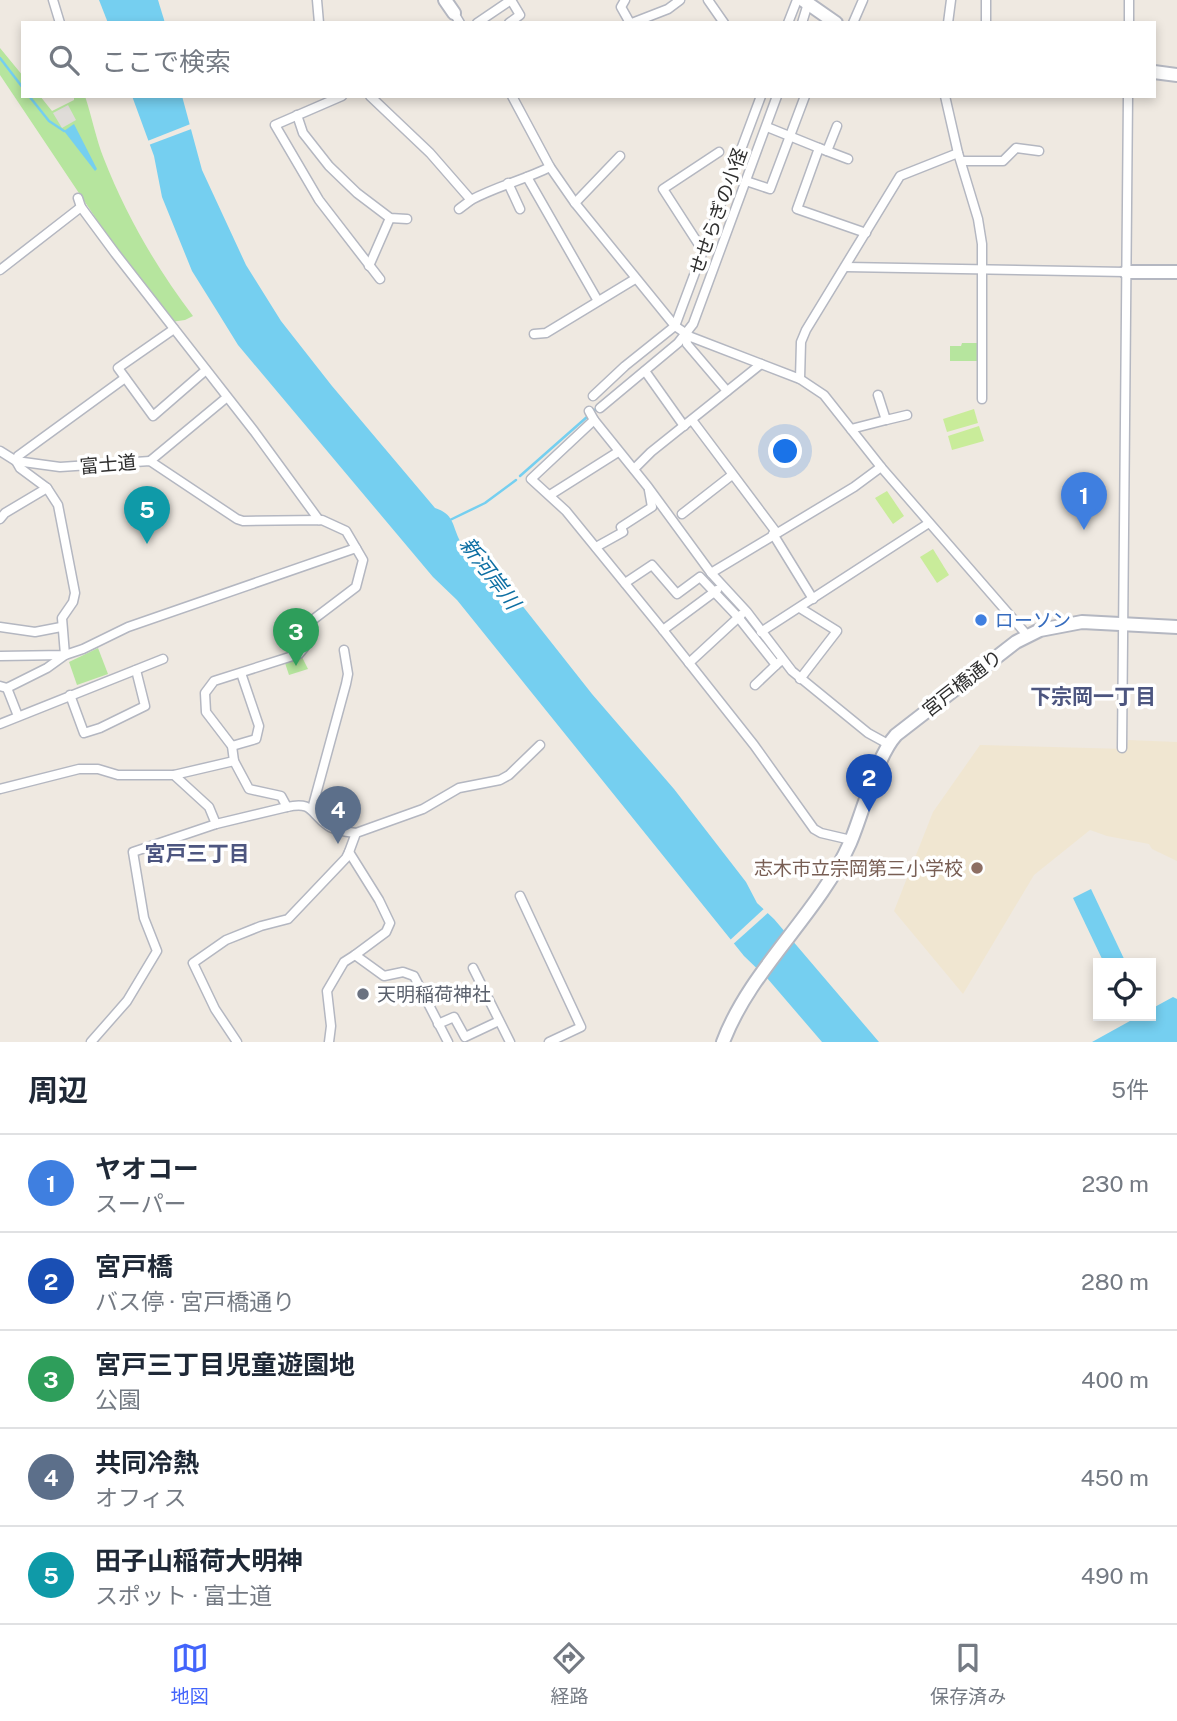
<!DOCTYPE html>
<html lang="ja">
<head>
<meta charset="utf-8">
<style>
  :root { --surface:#fff; --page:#f6f6f7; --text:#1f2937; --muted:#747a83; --line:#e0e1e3; --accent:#4264fb }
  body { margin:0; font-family:"Public Sans","Noto Sans JP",sans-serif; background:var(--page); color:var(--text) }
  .controls { position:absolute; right:21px; bottom:21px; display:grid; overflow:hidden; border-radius:0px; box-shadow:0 4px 10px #0003 }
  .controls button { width:63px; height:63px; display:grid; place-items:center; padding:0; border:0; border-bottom:2px solid var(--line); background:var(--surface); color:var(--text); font:35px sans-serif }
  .you { position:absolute; left:786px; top:452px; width:24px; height:24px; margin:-18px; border:5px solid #fff; border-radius:50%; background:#1a73e8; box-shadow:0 0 0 10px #1a73e833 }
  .badge { display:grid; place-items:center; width:46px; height:46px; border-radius:50%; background:var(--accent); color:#fff; font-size:23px; font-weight:700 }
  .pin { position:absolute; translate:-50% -58px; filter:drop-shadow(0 2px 4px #0008) }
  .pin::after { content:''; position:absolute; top:37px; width:24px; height:21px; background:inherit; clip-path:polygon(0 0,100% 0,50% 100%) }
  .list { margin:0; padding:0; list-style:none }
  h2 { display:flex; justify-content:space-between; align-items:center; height:91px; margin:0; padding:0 28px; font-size:30px }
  h2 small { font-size:23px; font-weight:400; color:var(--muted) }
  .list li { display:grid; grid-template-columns:46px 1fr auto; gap:21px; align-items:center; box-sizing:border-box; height:98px; padding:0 28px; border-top:2px solid var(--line) }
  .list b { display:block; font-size:26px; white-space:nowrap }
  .list p { margin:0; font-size:23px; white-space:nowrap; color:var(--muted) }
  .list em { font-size:23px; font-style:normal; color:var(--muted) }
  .icon { flex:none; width:38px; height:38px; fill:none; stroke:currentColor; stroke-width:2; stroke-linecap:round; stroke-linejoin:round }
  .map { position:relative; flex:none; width:1177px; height:1042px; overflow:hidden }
  .search { position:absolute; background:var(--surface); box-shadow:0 4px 10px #0003; left:21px; right:21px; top:21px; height:77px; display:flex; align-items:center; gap:18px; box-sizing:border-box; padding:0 24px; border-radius:0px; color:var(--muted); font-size:26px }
  .sheet { height:581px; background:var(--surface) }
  nav { display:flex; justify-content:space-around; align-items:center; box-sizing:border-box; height:98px; border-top:2px solid var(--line); background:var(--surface); font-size:19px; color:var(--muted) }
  nav a { display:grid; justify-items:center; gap:4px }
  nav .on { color:var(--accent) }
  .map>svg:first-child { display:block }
  .education { fill:#f0e6d1 }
  .green { fill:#b6e59e }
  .pitch { fill:#c9ec9a }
  .plaza { fill:#dfdcd8 }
  .water { fill:#75cff0 }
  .pier { fill:#efe9e1 }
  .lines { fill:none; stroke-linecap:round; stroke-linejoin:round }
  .stream { stroke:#75cff0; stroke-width:2.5 }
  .street-casing { stroke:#b4b7c1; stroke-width:11 }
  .secondary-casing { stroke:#b4b7c1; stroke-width:16 }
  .street { stroke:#fff; stroke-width:8 }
  .secondary { stroke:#fff; stroke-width:12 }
  .shop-dot { fill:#3f7fe0; stroke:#fff; stroke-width:2.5 }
  .education-dot { fill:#8d6e63; stroke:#fff; stroke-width:2.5 }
  .worship-dot { fill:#6b7280; stroke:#fff; stroke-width:2.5 }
  .labels { text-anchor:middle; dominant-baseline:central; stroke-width:7; stroke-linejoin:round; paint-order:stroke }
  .street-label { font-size:19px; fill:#2e2e2e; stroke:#fff }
  .shop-label { font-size:19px; fill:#366cbe; stroke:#fff; text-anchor:start }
  .education-label { font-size:19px; fill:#785e54; stroke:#fff; text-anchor:end }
  .worship-label { font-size:19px; fill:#5b616d; stroke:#fff; text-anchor:start }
  .water-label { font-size:21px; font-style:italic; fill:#0d6fa3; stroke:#fff }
  .neighbourhood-label { font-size:21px; font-weight:bold; fill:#4d5680; stroke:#fff }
</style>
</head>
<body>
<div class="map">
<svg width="1177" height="1042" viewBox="0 0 1177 1042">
  <rect width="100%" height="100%" fill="#efe9e1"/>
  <polygon class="education" points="1128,740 1177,742 1177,861 1152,849 1149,844 1107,836 1090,830 1034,875 963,994 894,911 933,812 980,745 1126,749"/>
  <g class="green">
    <path d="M0 48 23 76V96H40L52 111 74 100V96H85C92 117 96 139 104 159 126 215 157 269 193 316L185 320 171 322 103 229 0 75Z"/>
    <polygon points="962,343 978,343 978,361 950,361 950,346 961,346"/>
    <polygon points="98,648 108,674 77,685 69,662"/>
    <polygon points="302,657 308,669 289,675 285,663"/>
  </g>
  <g class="pitch">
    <polygon points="974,409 978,423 947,432 943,419"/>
    <polygon points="979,426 984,441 952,450 948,436"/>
    <polygon points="887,491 904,516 893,524 875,498"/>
    <polygon points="933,549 949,575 937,583 920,557"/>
  </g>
  <polygon class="plaza" points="68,105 76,120 62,128 53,113"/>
  <g class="water">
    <polygon points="99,0 158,0 165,23 108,23"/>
    <path d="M132 96H182L202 170 246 265 281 321 332 386 435 508C454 514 452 525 460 541 462 547 467 554 472 560 485 577 503 593 521 604L592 694 674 789 746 882 757 903 774 919 879 1042H822L767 978 744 956 457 600 433 577 238 345 217 311 192 271 162 197 154 156Z"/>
    <polygon points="74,124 97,169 95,171 64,131"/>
    <polygon points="1091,889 1126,963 1104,963 1073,898"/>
    <polygon points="1173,997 1177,999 1177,1042 1092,1042 1139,1016 1151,1016 1151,1009"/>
  </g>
  <g class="pier">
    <polygon points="193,123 194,128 146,146 145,142"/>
    <polygon points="766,907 770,911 731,946 728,942"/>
  </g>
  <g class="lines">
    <g class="stream">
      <polyline points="0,58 23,88"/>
      <polyline points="29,96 49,121 64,131"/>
      <polyline points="520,476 596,409"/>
      <polyline points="450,520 485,503 516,480"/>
    </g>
    <defs>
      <g id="street">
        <polyline points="53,0 60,23"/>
        <polyline points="317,0 319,23"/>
        <polyline points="625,0 621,7 630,23"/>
        <polyline points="708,0 724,23"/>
        <polyline points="454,13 460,23"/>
        <polyline points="477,23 511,0 520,15 509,23"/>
        <polyline points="632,23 668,9 680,0"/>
        <polyline points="788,23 797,0"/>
        <polyline points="802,23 809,0"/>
        <polyline points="853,23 863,0"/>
        <polyline points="948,23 951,0"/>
        <polyline points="986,23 986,0"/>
        <polyline points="1129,23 1129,0"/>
        <polyline points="342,96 275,125 319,200 380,279"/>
        <path d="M370 96 430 153 471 200C497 186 524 180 550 167"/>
        <polyline points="512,96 550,167 575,203 675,326 691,337 800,379 824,395 881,467 1027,635"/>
        <polyline points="945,96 958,153 978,219 982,244 982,399"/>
        <polyline points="297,115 303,133 329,166 357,193 390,218 407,219"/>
        <polyline points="767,127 819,148 797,209 866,233"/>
        <polyline points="819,148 827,151 837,126"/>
        <polyline points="827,151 848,159"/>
        <polyline points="961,161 1003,161 1016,148 1039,151"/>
        <polyline points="527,177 598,301"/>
        <polyline points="746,181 770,189 805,96"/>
        <polyline points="508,183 520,209"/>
        <polyline points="78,198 81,207 115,253 254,431 319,520"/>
        <polyline points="575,203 620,156"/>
        <polyline points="459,209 471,200"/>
        <polyline points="703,251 663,189 719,152"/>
        <polyline points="369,266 390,218"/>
        <polyline points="846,267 1126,272"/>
        <polyline points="0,270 81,207"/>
        <polyline points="174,329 118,368 153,416 206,370"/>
        <polyline points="534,334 546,333 635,279"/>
        <polyline points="686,334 687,344 727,391"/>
        <polyline points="645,371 684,426"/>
        <polyline points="800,379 801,342 806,330 900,176 958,153"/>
        <polyline points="878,395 886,420 907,415"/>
        <polyline points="593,396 625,366 675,326 761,96"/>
        <polyline points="600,408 678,343 693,324 777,96"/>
        <polyline points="589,411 594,420 648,487 711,573 747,612 792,671 868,733 888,744"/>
        <polyline points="594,420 531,479 566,511 663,630 754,745 814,829 821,833 851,840"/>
        <polyline points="692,420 776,532"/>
        <polyline points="851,429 886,420"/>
        <polyline points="0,451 16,461 60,467 150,461 237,519 243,521 322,520 346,531 356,548"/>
        <polyline points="150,461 226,398"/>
        <polyline points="634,469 651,452 761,364"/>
        <polyline points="550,495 618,452"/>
        <polyline points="682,514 732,475"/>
        <polyline points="0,519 5,513 47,488"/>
        <polyline points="773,534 813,599"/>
        <polyline points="596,547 623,532 621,527 652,507 649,490"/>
        <polyline points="711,573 854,487 881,467"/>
        <polyline points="625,583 652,565 677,594 700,577 738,617 776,665 782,660"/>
        <polyline points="800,608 837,631 800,679"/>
        <polyline points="0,627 35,632 61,627"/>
        <polyline points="663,630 717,590"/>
        <polyline points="761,632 929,523"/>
        <polyline points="0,656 65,655 62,618 73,602 75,593 58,505 47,488 20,468 16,461 18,456 125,378"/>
        <polyline points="689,663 741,615"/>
        <polyline points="755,685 776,665"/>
        <path d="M0 686 7 688 47 668 65 655 83 649 128 627 356 548 363 560 356 587 298 631 304 648 299 654 214 681 205 693 206 712 232 746 234 761 249 789 281 796 287 807C313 801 310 813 327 825 335 831 347 832 356 833"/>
        <polyline points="7,688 18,716"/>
        <polyline points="70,695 84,733 100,728 145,706 136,670"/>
        <polyline points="0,724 163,659"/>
        <polyline points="232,746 256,739 259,726 241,673"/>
        <polyline points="1122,748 1128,96"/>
        <polyline points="174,775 234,761"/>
        <polyline points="0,789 79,769 98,769 118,775 174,775 209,807 216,824"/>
        <polyline points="312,809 346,684 348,674 344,650"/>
        <polyline points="349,852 356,833 423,809 459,788 500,780 509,775 540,745"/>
        <polyline points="520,896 581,1027 549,1042"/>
        <polyline points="473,968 510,1042"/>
        <polyline points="438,1024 454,1017 465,1037 499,1021"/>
        <polyline points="91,1042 127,1001 157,951 144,918 133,852 216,824 287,807"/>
        <polyline points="237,1042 215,1009 193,963 226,940 261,926 288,919 346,858 349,852 379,900 390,923 386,932 355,955 384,976 403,972 414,976 448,1042"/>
        <polyline points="329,1042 331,1026 327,991 344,962 355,955"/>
      </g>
      <g id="secondary">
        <polyline points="445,0 454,13"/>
        <polyline points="803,0 836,23"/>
        <polyline points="1154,72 1177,75"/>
        <polyline points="1126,272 1177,272"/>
        <path d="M723 1042C751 968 818 915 850 843 863 813 876 757 896 735L1016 642 1040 630 1082 622 1177 627"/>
      </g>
    </defs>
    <use href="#street" class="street-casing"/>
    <use href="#secondary" class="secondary-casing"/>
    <use href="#street" class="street"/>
    <use href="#secondary" class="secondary"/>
  </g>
  <circle class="shop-dot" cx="981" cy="620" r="7"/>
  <circle class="education-dot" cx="977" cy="868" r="7"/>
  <circle class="worship-dot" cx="363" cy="994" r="7"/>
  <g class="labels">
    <g class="street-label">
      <text transform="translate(718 211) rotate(-70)">せせらぎの小径</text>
      <text transform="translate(108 464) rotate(-5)">富士道</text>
      <text transform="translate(962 683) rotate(-38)">宮戸橋通り</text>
    </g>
    <g class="shop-label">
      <text x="995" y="620">ローソン</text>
    </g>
    <g class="education-label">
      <text x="963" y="868">志木市立宗岡第三小学校</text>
    </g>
    <g class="worship-label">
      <text x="377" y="994">天明稲荷神社</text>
    </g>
    <g class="water-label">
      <text transform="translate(490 573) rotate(53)">新河岸川</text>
    </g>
    <g class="neighbourhood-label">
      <text x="1093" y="696">下宗岡一丁目</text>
      <text x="197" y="853">宮戸三丁目</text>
    </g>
  </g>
</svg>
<div class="controls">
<button><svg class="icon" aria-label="locate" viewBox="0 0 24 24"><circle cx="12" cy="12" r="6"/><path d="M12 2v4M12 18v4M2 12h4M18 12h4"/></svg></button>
</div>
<div class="you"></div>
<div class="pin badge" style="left:1084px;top:530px;background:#3f7fe0">1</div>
<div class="pin badge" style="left:869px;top:812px;background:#1a4fb4">2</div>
<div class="pin badge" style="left:296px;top:666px;background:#2e9e5b">3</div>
<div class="pin badge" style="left:338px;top:844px;background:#5c6f8a">4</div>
<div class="pin badge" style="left:147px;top:544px;background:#0f9aa8">5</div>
<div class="search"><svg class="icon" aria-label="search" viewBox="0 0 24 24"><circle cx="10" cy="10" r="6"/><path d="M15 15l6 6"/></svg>ここで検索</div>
</div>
<section class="sheet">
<h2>周辺<small>5件</small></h2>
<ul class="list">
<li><span class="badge" style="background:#3f7fe0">1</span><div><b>ヤオコー</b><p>スーパー</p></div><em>230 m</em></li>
<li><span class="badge" style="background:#1a4fb4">2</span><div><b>宮戸橋</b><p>バス停 · 宮戸橋通り</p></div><em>280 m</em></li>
<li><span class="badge" style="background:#2e9e5b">3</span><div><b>宮戸三丁目児童遊園地</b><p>公園</p></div><em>400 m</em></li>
<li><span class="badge" style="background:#5c6f8a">4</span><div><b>共同冷熱</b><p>オフィス</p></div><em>450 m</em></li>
<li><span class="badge" style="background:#0f9aa8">5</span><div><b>田子山稲荷大明神</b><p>スポット · 富士道</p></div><em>490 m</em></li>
</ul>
</section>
<nav>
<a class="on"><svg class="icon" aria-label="map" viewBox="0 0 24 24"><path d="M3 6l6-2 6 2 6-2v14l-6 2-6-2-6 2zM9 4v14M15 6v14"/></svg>地図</a>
<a><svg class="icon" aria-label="directions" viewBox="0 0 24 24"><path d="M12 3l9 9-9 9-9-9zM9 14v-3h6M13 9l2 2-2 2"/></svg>経路</a>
<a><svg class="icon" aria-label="saved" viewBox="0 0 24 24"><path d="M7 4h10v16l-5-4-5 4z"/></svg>保存済み</a>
</nav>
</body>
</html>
